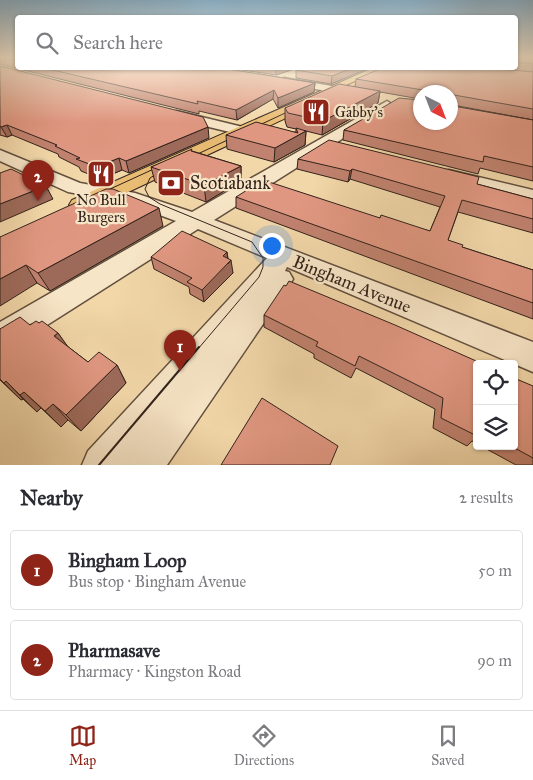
<!DOCTYPE html>
<html lang="en">
<head>
<meta charset="utf-8">
<style>
  :root { --surface:#fff; --page:#f2f2f3; --text:#2b2b33; --muted:#7c7c81; --line:#e1e1e2; --accent:#8f2418 }
  body { margin:0; font-family:"IM FELL Great Primer",serif; background:var(--page); color:var(--text) }
  .controls { position:absolute; right:15px; bottom:15px; display:grid; overflow:hidden; border-radius:5px; box-shadow:0 1px 4px #0004 }
  .controls button { width:45px; height:45px; display:grid; place-items:center; padding:0; border:0; border-bottom:1px solid var(--line); background:var(--surface); color:var(--text); font:25px sans-serif }
  .compass { position:absolute; left:413px; top:85px; width:45px; height:45px; border-radius:50%; background:var(--surface); box-shadow:0 1px 4px #0004; rotate:138deg }
  .you { position:absolute; left:271px; top:245px; width:18px; height:18px; margin:-12px; border:4px solid #fff; border-radius:50%; background:#1a73e8; box-shadow:0 0 0 8px #1a73e833 }
  .badge { display:grid; place-items:center; width:32px; height:32px; border-radius:50%; background:var(--accent); color:#fff; font-size:16px; font-weight:700 }
  .pin { position:absolute; translate:-50% -41px; filter:drop-shadow(0 1px 2px #0008) }
  .pin::after { content:''; position:absolute; top:26px; width:18px; height:15px; background:inherit; clip-path:polygon(0 0,100% 0,50% 100%) }
  .list { margin:0; padding:0; list-style:none }
  h2 { display:flex; justify-content:space-between; align-items:center; height:65px; margin:0; padding:0 20px; font-size:21px }
  h2 small { font-size:16px; font-weight:400; color:var(--muted) }
  .list li { display:grid; grid-template-columns:32px 1fr auto; gap:15px; align-items:center; box-sizing:border-box; height:80px; margin:0 10px 10px; padding:0 10px; border:1px solid var(--line); border-radius:5px }
  .list b { display:block; font-size:19px; white-space:nowrap }
  .list p { margin:0; font-size:16px; white-space:nowrap; color:var(--muted) }
  .list em { font-size:16px; font-style:normal; color:var(--muted) }
  .icon { flex:none; width:28px; height:28px; fill:none; stroke:currentColor; stroke-width:2; stroke-linecap:round; stroke-linejoin:round }
  .map { position:relative; flex:none; width:533px; height:465px; overflow:hidden }
  .search { position:absolute; background:var(--surface); box-shadow:0 1px 4px #0004; left:15px; right:15px; top:15px; height:55px; display:flex; align-items:center; gap:12px; box-sizing:border-box; padding:0 18px; border-radius:5px; color:var(--muted); font-size:19px }
  .sheet { height:245px; background:var(--surface) }
  nav { display:flex; justify-content:space-around; align-items:center; box-sizing:border-box; height:70px; border-top:1px solid var(--line); background:var(--surface); font-size:14px; color:var(--muted) }
  nav a { display:grid; justify-items:center; gap:2px }
  nav .on { color:var(--accent) }
  .map>svg:first-child { display:block }
  .lines { fill:none; stroke-linecap:round; stroke-linejoin:round }
  .minor-casing { stroke:#624f3e; stroke-width:3 }
  .major-casing { stroke:#32221b; stroke-width:2 }
  .minor { fill:#f7e5c7; fill-rule:evenodd }
  .major { fill:#e9bc74; fill-rule:evenodd }
  .tram-far1 { stroke:#32221b; stroke-width:1 }
  .tram { stroke:#32221b; stroke-width:2 }
  .wall { fill:#c1826f; stroke:#32221b; fill-rule:evenodd }
  .shaded-wall { fill:#9d6a5a; stroke:#32221b }
  .building { fill:#e09781; stroke:#32221b }
  .labels { text-anchor:middle; dominant-baseline:central; stroke-width:4.5; stroke-linejoin:round; paint-order:stroke }
  .far-poi-label { font-size:15px; fill:#32221b; stroke:#f7e5c7; text-anchor:start }
  .poi-label { font-size:18px; fill:#32221b; stroke:#f7e5c7; text-anchor:start }
  .street-label { font-size:18px; fill:#32221b; stroke:#f7e5c7 }
</style>
</head>
<body>
<div class="map">
<svg width="533" height="465" viewBox="0 0 533 465">
  <rect width="100%" height="100%" fill="#f2d7a9"/>
  <filter id="stains"><feTurbulence type="fractalNoise" baseFrequency=".004" numOctaves="4"/><feColorMatrix values="0 0 0 0 .2 0 0 0 0 .09 0 0 0 0 .02 0 0 0 .5 -.17"/></filter>
  <radialGradient id="worn" r=".72"><stop offset=".6" stop-color="#630" stop-opacity="0"/><stop offset="1" stop-color="#630" stop-opacity=".3"/></radialGradient>
  <g class="lines">
    <defs>
      <g id="minor">
        <polygon points="284,78 356,90 362,93 356,96 280,83 279,81"/>
        <polygon points="387,101 393,105 391,108 214,220 533,342 533,372 287,267 285,271 289,272 293,279 289,286 167,465 82,465 88,451 267,258 198,229 11,348 0,351 0,322 176,221 124,202 68,192 0,161 0,150 80,183 135,193 192,212"/>
        <polygon points="177,111 247,128 249,131 247,134 242,135 172,118 170,115 172,112"/>
        <polygon points="449,170 533,190 533,202 443,179 440,175 443,171"/>
      </g>
      <polygon id="major" points="373,68 388,68 386,71 90,210 81,212 72,210 69,205 72,200"/>
    </defs>
    <use href="#minor" class="minor-casing"/>
    <use href="#major" class="major-casing"/>
    <use href="#minor" class="minor"/>
    <use href="#major" class="major"/>
    <g class="tram-far1">
      <polyline points="332,92 385,68"/>
      <polyline points="187,159 298,107"/>
      <polyline points="165,169 150,178 145,189 149,197 160,204 252,242 263,258 263,267 259,277 198,349"/>
      <polyline points="97,195 156,168"/>
    </g>
    <polyline class="tram" points="99,465 199,347"/>
  </g>
  <g class="wall">
    <polygon points="0,57 18,57 18,68 221,68 315,83 314,92 278,108 273,99 237,120 199,111 199,114 0,64"/>
    <polygon points="516,57 533,57 533,72 494,68 516,68"/>
    <polygon points="0,66 209,138 129,173 122,170 101,179 81,171 79,167 59,157 58,154 12,135 7,137 0,135"/>
    <polygon points="230,68 297,68 276,75"/>
    <polygon points="369,68 331,84 296,78 296,70"/>
    <path d="M533 72V120L453 105V106L533 120V181L480 168 478 174 343 140 344 130 420 100V99L380 92 378 103 322 135 306 131 305 145 274 162 227 149 226 135 296 132V129L287 127 285 121V108L355 87 356 79ZM420 92H450L420 122Z"/>
    <polygon points="192,151 241,166 241,181 206,202 155,182 151,167"/>
    <polygon points="298,159 477,184 533,199 533,233 458,212 448,240 462,247 533,270 533,319 236,208 236,197 380,218 430,231 440,207 350,179 348,182 297,169"/>
    <polygon points="163,226 50,291 37,283 0,237"/>
    <polygon points="227,252 228,258 233,273 204,302 190,294 189,287 154,269 151,257"/>
    <polygon points="264,315 477,364 477,444 472,441 467,446 433,428 435,409 356,368 351,378 314,358 314,354 264,327"/>
    <polygon points="39,323 58,333 67,346 88,362 117,365 126,383 81,431 68,420 61,427 41,408 37,412 23,399 21,400 0,380 0,329"/>
    <polygon points="533,386 533,465 516,465 481,446 514,446"/>
  </g>
  <g class="shaded-wall">
    <polygon points="276,68 297,68 276,75"/>
    <polygon points="352,68 369,68 331,84 332,76"/>
    <polygon points="315,83 314,92 278,108 278,98"/>
    <polygon points="274,90 273,99 237,120 236,110"/>
    <polygon points="380,91 378,103 322,135 323,121"/>
    <polygon points="7,125 12,135 7,137 1,127"/>
    <polygon points="208,127 209,138 129,173 126,161"/>
    <polygon points="306,131 305,145 274,162 275,148"/>
    <polygon points="119,158 122,170 101,179 97,167"/>
    <polygon points="241,166 241,181 206,202 204,185"/>
    <polygon points="352,169 350,179 348,182 350,171"/>
    <polygon points="46,186 53,199 0,222 0,204"/>
    <polygon points="159,208 163,226 50,291 38,273"/>
    <polygon points="227,252 228,264 231,260 233,273 204,302 202,290 223,256"/>
    <polygon points="26,265 37,283 0,306 0,279"/>
    <polygon points="58,333 71,351 54,336"/>
    <polygon points="117,365 126,383 81,431 66,415"/>
    <polygon points="6,381 23,399 21,400 4,383"/>
    <polygon points="24,392 41,408 37,412 20,395"/>
    <polygon points="53,404 68,420 61,427 45,411"/>
  </g>
  <g class="building">
    <polygon points="0,57 18,57 18,61"/>
    <polygon points="516,57 533,57 533,64 516,62"/>
    <polygon points="0,66 203,117 208,127 126,161 119,158 97,167 76,159 80,158 55,146 57,145 7,125 1,127 0,126"/>
    <polygon points="44,68 221,68 315,83 278,98 274,90 236,110 197,101 198,104"/>
    <polygon points="303,68 352,68 332,76 296,70"/>
    <polygon points="382,68 488,68 533,72 533,109 454,95 451,97 453,106 533,120 533,167 484,156 483,162 344,130 399,98 420,100 420,122 450,122 450,92 423,92 423,90 356,79"/>
    <polygon points="339,84 380,91 323,121 288,113 285,108"/>
    <polygon points="256,122 298,133 296,128 306,131 275,148 226,135"/>
    <polygon points="329,140 479,177 477,184 533,199 533,219 462,200 448,240 463,245 462,247 533,270 533,303 236,197 263,180 380,218 381,215 430,231 445,196 352,169 350,171 298,159"/>
    <polygon points="192,149 191,151 241,166 204,185 151,167"/>
    <polygon points="11,169 46,186 0,204 0,173"/>
    <polygon points="106,189 113,189 159,208 38,273 26,265 0,279 0,237"/>
    <polygon points="182,231 227,252 223,256 231,260 202,290 187,282 192,278 151,257"/>
    <polygon points="289,281 395,325 483,364 477,364 477,436 441,418 443,398 359,356 355,366 316,346 318,342 264,315 284,285 286,286"/>
    <polygon points="20,317 30,325 36,321 39,323 42,321 58,333 54,336 88,362 99,352 117,365 66,415 53,404 45,411 24,392 20,395 6,381 4,383 0,379 0,329"/>
    <polygon points="514,378 533,386 533,458 511,446 514,446"/>
    <polygon points="262,398 338,446 330,465 221,465"/>
  </g>
  <linearGradient id="sky" x2="0" y2="1"><stop stop-color="#8ab6d2"/><stop offset="0.47" stop-color="#f9edd8"/><stop offset="1" stop-color="#f9edd8" stop-opacity="0"/></linearGradient>
  <rect width="533" height="122" fill="url(#sky)"/>
  <defs>
    <symbol id="restaurant-square" viewBox="-11 -11 22 22"><rect x="-9" y="-9" width="18" height="18" rx="4" fill="#8f2418" stroke="#f7e5c7"/><path d="M-5-6h1v4h1v-4h1v4h1v-4h1v5L-1.5 .5V6h-2V.5L-5-1ZM5-6V6H3V1.5H1.5Q1.5-4 5-6Z" fill="#fff"/></symbol>
    <symbol id="bank-square" viewBox="-11 -11 22 22"><rect x="-9" y="-9" width="18" height="18" rx="4" fill="#8f2418" stroke="#f7e5c7"/><path d="M-6-4H6V4H-6ZM0-2.3a2.3 2.3 0 1 0 0 4.6a2.3 2.3 0 1 0 0-4.6Z" fill="#fff"/></symbol>
  </defs>
  <g fill-rule="evenodd">
    <use href="#restaurant-square" x="300" y="96" width="32" height="32"/>
    <use href="#restaurant-square" x="85" y="158" width="32" height="32"/>
    <use href="#bank-square" x="155" y="167" width="32" height="32"/>
  </g>
  <g class="labels">
    <g class="far-poi-label">
      <text x="335" y="112">Gabby's</text>
      <text x="101" y="200" text-anchor="middle">No Bull<tspan x="101" dy="17">Burgers</tspan></text>
    </g>
    <g class="poi-label">
      <text x="190" y="183">Scotiabank</text>
    </g>
    <g class="street-label">
      <text transform="translate(352 284) rotate(22)">Bingham Avenue</text>
    </g>
  </g>
  <rect width="100%" height="100%" filter="url(#stains)"/>
  <rect width="100%" height="100%" fill="url(#worn)"/>
</svg>
<div class="controls">
<button><svg class="icon" aria-label="locate" viewBox="0 0 24 24"><circle cx="12" cy="12" r="6"/><path d="M12 2v4M12 18v4M2 12h4M18 12h4"/></svg></button>
<button><svg class="icon" aria-label="layers" viewBox="0 0 24 24"><path d="M12 4l9 5-9 5-9-5zM3 14l9 5 9-5"/></svg></button>
</div>
<svg class="compass" viewBox="-18 -18 36 36"><path d="M0-13l5 13h-10z" fill="#e53935"/><path d="M0 13l5-13h-10z" fill="#7c7c81"/></svg>
<div class="you"></div>
<div class="pin badge" style="left:180px;top:371px">1</div>
<div class="pin badge" style="left:38px;top:201px">2</div>
<div class="search"><svg class="icon" aria-label="search" viewBox="0 0 24 24"><circle cx="10" cy="10" r="6"/><path d="M15 15l6 6"/></svg>Search here</div>
</div>
<section class="sheet">
<h2>Nearby<small>2 results</small></h2>
<ul class="list">
<li><span class="badge">1</span><div><b>Bingham Loop</b><p>Bus stop · Bingham Avenue</p></div><em>50 m</em></li>
<li><span class="badge">2</span><div><b>Pharmasave</b><p>Pharmacy · Kingston Road</p></div><em>90 m</em></li>
</ul>
</section>
<nav>
<a class="on"><svg class="icon" aria-label="map" viewBox="0 0 24 24"><path d="M3 6l6-2 6 2 6-2v14l-6 2-6-2-6 2zM9 4v14M15 6v14"/></svg>Map</a>
<a><svg class="icon" aria-label="directions" viewBox="0 0 24 24"><path d="M12 3l9 9-9 9-9-9zM9 14v-3h6M13 9l2 2-2 2"/></svg>Directions</a>
<a><svg class="icon" aria-label="saved" viewBox="0 0 24 24"><path d="M7 4h10v16l-5-4-5 4z"/></svg>Saved</a>
</nav>
</body>
</html>
